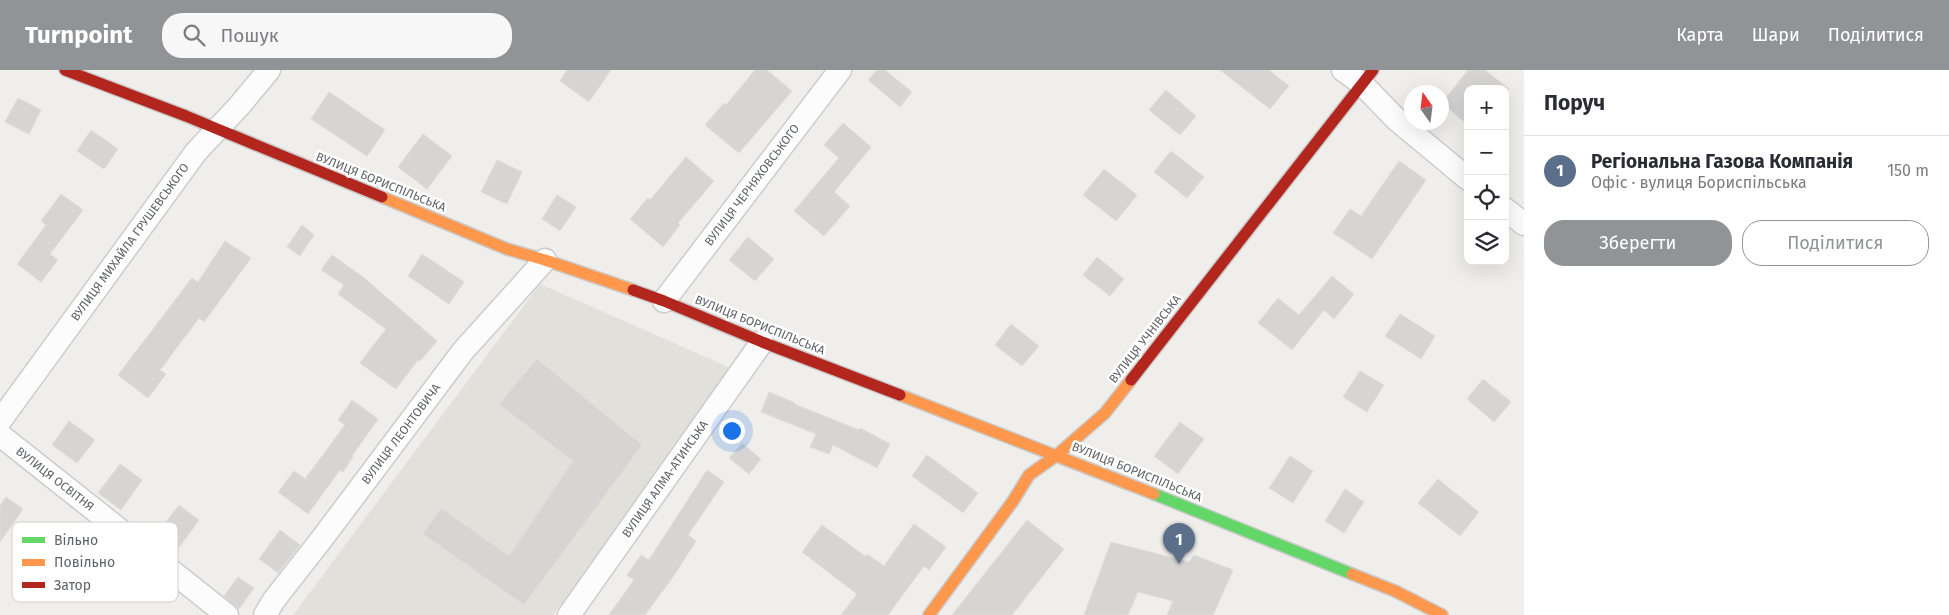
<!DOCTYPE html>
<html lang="uk">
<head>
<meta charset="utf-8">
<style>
  :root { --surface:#fff; --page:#f7f7f7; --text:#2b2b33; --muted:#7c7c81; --line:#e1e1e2; --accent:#919496 }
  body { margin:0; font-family:"Fira Sans",sans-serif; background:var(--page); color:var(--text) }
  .controls { position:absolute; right:15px; top:15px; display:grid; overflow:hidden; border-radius:10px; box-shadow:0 5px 20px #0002 }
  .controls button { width:45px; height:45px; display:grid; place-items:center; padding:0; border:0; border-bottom:1px solid var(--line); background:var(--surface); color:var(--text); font:25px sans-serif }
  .compass { position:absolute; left:1404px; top:15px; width:45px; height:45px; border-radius:50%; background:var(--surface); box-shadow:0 5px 20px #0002; rotate:346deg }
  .you { position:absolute; left:731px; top:360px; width:18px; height:18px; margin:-12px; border:4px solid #fff; border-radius:50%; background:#1a73e8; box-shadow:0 0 0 8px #1a73e833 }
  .badge { display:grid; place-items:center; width:32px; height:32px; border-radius:50%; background:var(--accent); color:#fff; font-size:16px; font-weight:700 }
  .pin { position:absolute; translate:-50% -41px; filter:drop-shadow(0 1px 2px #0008) }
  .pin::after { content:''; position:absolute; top:26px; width:18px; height:15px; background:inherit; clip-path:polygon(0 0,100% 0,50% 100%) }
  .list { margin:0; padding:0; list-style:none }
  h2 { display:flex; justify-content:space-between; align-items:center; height:65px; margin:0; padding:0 20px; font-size:21px }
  h2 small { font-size:16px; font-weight:400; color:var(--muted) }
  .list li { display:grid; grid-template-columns:32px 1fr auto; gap:15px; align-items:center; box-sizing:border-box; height:70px; padding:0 20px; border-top:1px solid var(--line) }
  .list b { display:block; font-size:19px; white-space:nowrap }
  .list p { margin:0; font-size:16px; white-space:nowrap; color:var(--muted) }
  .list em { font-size:16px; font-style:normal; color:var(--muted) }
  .actions { display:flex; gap:10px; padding:15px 20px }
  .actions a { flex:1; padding:11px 0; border:1px solid var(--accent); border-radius:20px; text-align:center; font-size:18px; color:var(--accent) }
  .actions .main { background:var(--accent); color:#fff }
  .icon { flex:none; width:28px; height:28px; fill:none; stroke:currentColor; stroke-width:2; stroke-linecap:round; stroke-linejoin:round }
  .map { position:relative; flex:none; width:1524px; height:545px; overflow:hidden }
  header { display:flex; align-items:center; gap:30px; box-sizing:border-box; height:70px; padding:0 25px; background:var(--accent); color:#fff }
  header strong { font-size:24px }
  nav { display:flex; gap:28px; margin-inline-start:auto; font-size:18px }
  .search { width:350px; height:45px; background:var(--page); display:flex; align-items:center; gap:12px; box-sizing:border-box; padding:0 18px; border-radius:20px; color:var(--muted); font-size:19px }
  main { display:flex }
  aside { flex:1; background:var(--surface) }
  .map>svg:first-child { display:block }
  .education { fill:#e2e0da }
  .building { fill:#d6d5d3; stroke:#deddd9 }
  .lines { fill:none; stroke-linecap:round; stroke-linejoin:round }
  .street-casing { stroke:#cbcccc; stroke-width:25 }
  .fast-casing { stroke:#cacacb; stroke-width:14 }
  .slow-casing { stroke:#cacacb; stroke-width:14 }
  .jam-casing { stroke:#cacacb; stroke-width:14 }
  .street { stroke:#fdfcfc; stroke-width:22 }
  .fast { stroke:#63d668; stroke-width:11 }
  .slow { stroke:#ff974d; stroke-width:11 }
  .jam { stroke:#b3261e; stroke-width:11 }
  .labels { text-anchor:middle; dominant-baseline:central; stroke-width:5; stroke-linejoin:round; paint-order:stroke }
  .street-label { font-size:12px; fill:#5f6368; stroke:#fff }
  .key { fill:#fff; stroke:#cfd0d2; stroke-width:1 }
  .key-label { font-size:14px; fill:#5f6368 }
</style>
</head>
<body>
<header>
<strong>Turnpoint</strong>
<div class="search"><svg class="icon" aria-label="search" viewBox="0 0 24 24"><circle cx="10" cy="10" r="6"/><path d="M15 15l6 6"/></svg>Пошук</div>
<nav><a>Карта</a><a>Шари</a><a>Поділитися</a></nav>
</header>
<main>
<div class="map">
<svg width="1524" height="545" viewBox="0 0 1524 545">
  <rect width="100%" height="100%" fill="#efeeea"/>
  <polygon class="education" points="540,214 733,299 553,545 293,545"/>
  <g class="building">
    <polygon points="567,0 611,0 589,32 560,11"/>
    <polygon points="755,0 767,0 792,21 739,83 705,55 724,33 726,35"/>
    <polygon points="877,0 885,0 912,22 900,37 868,10"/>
    <polygon points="1220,0 1269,0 1289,16 1270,39"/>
    <polygon points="1468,0 1485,0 1509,19 1468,19 1468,55 1442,33"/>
    <polygon points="1166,20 1196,46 1180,65 1149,40"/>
    <polygon points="329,22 385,60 367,86 311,49"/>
    <polygon points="18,28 41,40 29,64 5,52"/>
    <polygon points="843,53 871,77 834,122 850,136 824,166 794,141 839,88 824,75"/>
    <polygon points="91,60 118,79 104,99 77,81"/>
    <polygon points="423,64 452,86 427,119 398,97"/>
    <polygon points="1171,81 1204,107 1187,128 1154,102"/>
    <polygon points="686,87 714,111 678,153 680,155 663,177 630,149 648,128 650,130"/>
    <polygon points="497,90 522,102 507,134 481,122"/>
    <polygon points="1399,91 1426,110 1372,189 1333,163 1350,139 1361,146"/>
    <polygon points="1104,99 1137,125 1116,151 1083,125"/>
    <polygon points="61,124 83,140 50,184 58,190 41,212 17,194 46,155 41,151"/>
    <polygon points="557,125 576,137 560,161 542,149"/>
    <polygon points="302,155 314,165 300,186 287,177"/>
    <polygon points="748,167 774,189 755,211 729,190"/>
    <polygon points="225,171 251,188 204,252 199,248 160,300 166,304 148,328 118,305 192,208 198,212"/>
    <polygon points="422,184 464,212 449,234 408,206"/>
    <polygon points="332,185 363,207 437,271 420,291 418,290 396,319 360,293 386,259 338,224 344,215 321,200"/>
    <polygon points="1097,187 1124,209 1110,226 1083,205"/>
    <polygon points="1332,206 1354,224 1334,249 1324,240 1292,280 1258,253 1278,228 1299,245"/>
    <polygon points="1400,244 1435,266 1421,289 1385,266"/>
    <polygon points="1011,254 1039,276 1022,296 995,275"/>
    <polygon points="537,289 642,375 524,535 423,464 441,438 509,486 573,391 499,334"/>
    <polygon points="1360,301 1384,315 1367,342 1343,327"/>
    <polygon points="1483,309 1511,332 1494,352 1467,329"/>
    <polygon points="769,322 795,333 794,334 859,360 860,358 890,374 877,398 833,375 829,384 810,377 816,364 761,342"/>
    <polygon points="352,330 378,349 352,386 353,387 343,402 340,400 308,444 278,422 294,401 305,409 345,355 338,350"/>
    <polygon points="69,351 95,370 77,393 52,375"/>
    <polygon points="1180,352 1204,369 1178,404 1154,386"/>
    <polygon points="742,373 761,389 749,404 729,388"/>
    <polygon points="927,385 978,423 963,443 912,406"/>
    <polygon points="1290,386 1313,401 1293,433 1269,418"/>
    <polygon points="120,394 142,410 121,440 98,423"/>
    <polygon points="707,400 724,412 688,465 696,471 673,507 645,545 609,545 634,510 627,505 641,485 649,490"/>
    <polygon points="1438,409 1479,442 1460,466 1418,433"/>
    <polygon points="1345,419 1364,432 1344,463 1325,451"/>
    <polygon points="6,427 23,439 0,472 0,436"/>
    <polygon points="179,435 199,450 178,479 157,464"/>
    <polygon points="1027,450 1064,479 1012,545 952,545"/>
    <polygon points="914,454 946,477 929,500 924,496 888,545 841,545 857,524 802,482 822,455 865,486 867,484 884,496"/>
    <polygon points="280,460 300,475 278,503 259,489"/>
    <polygon points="1111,472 1189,492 1194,485 1233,500 1213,545 1167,545 1173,531 1138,522 1128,545 1084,545"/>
    <polygon points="238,507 254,518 239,539 224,526"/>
  </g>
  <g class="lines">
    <defs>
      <g id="street">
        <polyline points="1343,0 1362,14 1397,50 1468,109"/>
        <polyline points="1505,139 1524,154"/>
        <polyline points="664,231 840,0"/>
        <polyline points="0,351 196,82 240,35 269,0"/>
        <polyline points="0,365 227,545"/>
        <polyline points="265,545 274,530 321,470 463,281 545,190"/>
        <polyline points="569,545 762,272"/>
      </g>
      <polyline id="fast" points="1154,424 1352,504"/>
      <g id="slow">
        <polyline points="382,127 507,179 545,190 633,220"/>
        <polyline points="900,325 1154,424"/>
        <polyline points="1352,504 1395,521 1442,545"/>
        <polyline points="929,545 1013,431 1029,405 1057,385 1105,343 1131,310"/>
      </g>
      <g id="jam">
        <polyline points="65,0 186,46 382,127"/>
        <polyline points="633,220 664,231 762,272 900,325"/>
        <polyline points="1131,310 1373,0"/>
      </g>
    </defs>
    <use href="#street" class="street-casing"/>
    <use href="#fast" class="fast-casing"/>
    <use href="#slow" class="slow-casing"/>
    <use href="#jam" class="jam-casing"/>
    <use href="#street" class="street"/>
    <use href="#fast" class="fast"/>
    <use href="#slow" class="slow"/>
    <use href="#jam" class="jam"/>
  </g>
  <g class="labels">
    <g class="street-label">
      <text transform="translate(381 112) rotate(22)">ВУЛИЦЯ БОРИСПІЛЬСЬКА</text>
      <text transform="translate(752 115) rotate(-53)">ВУЛИЦЯ ЧЕРНЯХОВСЬКОГО</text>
      <text transform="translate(130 172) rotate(-54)">ВУЛИЦЯ МИХАЙЛА ГРУШЕВСЬКОГО</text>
      <text transform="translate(760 255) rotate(22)">ВУЛИЦЯ БОРИСПІЛЬСЬКА</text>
      <text transform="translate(1145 269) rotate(-52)">ВУЛИЦЯ УЧНІВСЬКА</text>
      <text transform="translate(401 364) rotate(-53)">ВУЛИЦЯ ЛЕОНТОВИЧА</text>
      <text transform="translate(1137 402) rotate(22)">ВУЛИЦЯ БОРИСПІЛЬСЬКА</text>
      <text transform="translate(55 409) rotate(38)">ВУЛИЦЯ ОСВІТНЯ</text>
      <text transform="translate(665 409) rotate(-55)">ВУЛИЦЯ АЛМА-АТИНСЬКА</text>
    </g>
  </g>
  <rect x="12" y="452" width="166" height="80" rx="8" class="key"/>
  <rect x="22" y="467" width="23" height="6" fill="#63d668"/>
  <rect x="22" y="489" width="23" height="7" fill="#ff974d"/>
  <rect x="22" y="512" width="23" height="6" fill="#b3261e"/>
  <g class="key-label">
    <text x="54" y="475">Вільно</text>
    <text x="54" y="497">Повільно</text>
    <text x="54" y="520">Затор</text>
  </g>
</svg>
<div class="controls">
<button>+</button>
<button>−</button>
<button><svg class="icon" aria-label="locate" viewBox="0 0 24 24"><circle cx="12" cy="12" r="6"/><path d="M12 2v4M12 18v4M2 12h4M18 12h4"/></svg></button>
<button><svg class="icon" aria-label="layers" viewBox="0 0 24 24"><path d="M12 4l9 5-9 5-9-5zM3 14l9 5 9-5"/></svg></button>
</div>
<svg class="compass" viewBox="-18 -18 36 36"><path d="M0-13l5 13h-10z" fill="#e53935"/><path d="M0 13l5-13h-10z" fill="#7c7c81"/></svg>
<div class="you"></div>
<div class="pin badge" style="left:1179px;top:494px;background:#5c6f8a">1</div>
</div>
<aside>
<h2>Поруч<small></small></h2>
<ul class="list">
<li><span class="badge" style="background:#5c6f8a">1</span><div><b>Регіональна Газова Компанія</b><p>Офіс · вулиця Бориспільська</p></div><em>150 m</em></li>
</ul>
<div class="actions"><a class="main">Зберегти</a><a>Поділитися</a></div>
</aside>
</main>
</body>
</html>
